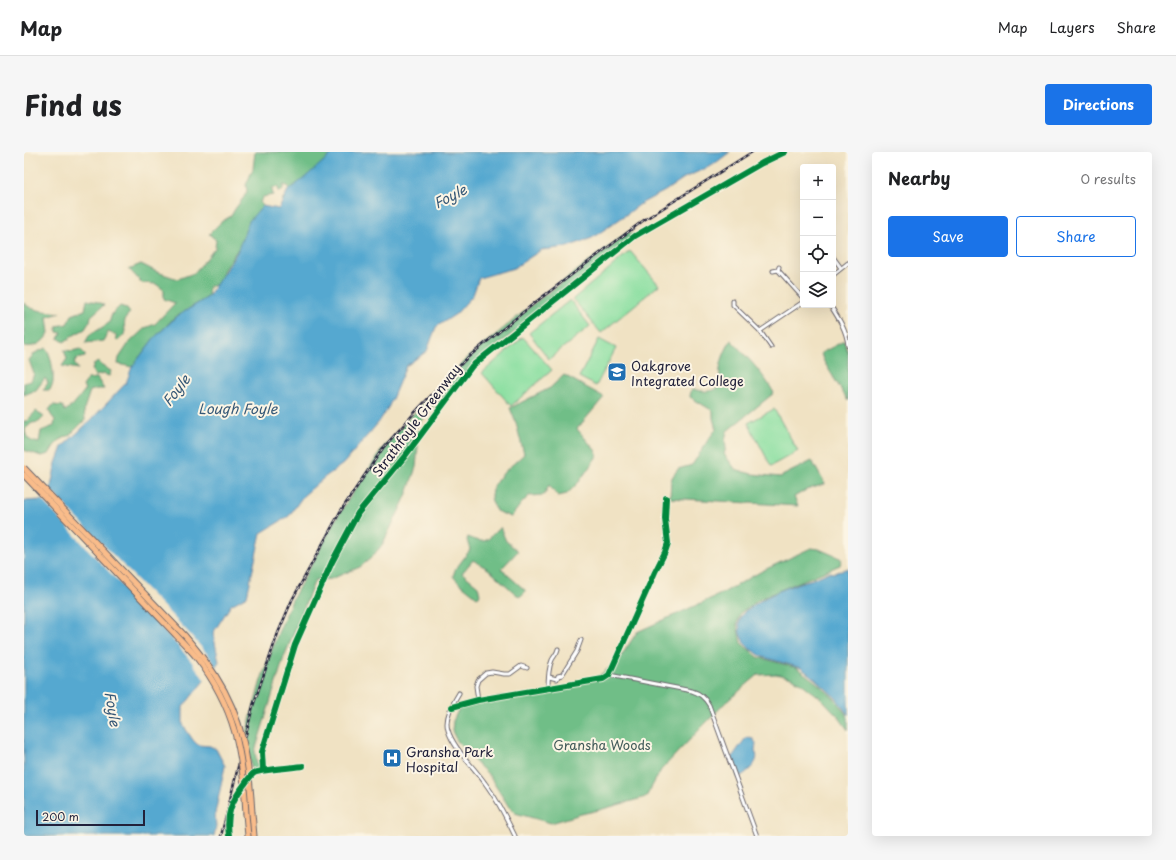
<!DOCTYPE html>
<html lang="en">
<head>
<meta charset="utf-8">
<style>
  :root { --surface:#fff; --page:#f6f6f6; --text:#202124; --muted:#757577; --line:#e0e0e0; --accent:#1a73e8 }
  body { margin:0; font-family:"Playpen Sans",sans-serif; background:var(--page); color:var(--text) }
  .controls { position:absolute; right:12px; top:12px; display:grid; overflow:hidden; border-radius:4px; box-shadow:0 4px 16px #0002 }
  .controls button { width:36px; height:36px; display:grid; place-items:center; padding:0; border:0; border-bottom:1px solid var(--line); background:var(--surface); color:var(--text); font:20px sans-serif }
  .scale { position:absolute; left:12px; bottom:10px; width:109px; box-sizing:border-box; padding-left:4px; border:2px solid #22223b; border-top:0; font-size:11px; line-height:14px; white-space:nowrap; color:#22223b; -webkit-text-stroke:3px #fcf5e5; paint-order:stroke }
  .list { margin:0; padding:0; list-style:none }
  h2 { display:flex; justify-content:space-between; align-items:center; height:52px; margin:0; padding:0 16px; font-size:17px }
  h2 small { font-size:13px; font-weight:400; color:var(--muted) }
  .actions { display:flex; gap:8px; padding:12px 16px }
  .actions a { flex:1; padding:9px 0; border:1px solid var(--accent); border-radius:4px; text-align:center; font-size:14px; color:var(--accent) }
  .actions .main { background:var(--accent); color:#fff }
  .icon { flex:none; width:22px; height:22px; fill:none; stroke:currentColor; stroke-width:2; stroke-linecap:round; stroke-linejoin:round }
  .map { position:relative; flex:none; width:824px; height:684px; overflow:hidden; border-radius:4px }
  header { display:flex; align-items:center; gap:24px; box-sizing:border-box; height:56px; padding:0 20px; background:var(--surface); border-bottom:1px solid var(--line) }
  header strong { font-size:19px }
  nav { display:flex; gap:22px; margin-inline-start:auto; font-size:14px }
  .intro { display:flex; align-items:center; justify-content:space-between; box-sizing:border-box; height:96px; padding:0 24px }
  h1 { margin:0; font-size:28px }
  .button { padding:10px 18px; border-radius:4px; background:var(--accent); color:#fff; font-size:14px; font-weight:700 }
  main { display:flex; gap:24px; padding:0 24px }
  aside { flex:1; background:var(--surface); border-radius:4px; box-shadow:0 4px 16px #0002 }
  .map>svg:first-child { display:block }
  .green { fill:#8bdfa1; stroke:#56806e }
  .forest { fill:#70be87; stroke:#497061 }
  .water { fill:#54a8d0; stroke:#3b6586 }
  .pier { fill:#f0e2c3 }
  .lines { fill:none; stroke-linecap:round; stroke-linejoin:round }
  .street-casing { stroke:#6a656b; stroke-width:5 }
  .highway-casing { stroke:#6a656b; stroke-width:7 }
  .street { stroke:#fff; stroke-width:3 }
  .highway { stroke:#f9bc8a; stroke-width:5 }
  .rail-casing { stroke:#22223b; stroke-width:2.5 }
  .rail { stroke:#fcf5e5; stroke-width:1; stroke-dasharray:3; stroke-linecap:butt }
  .highway-bridge-casing { stroke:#6a656b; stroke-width:7; stroke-linecap:butt }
  .highway-bridge { stroke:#f9bc8a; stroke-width:5 }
  .cycleway-casing { stroke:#fcf5e5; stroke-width:8 }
  .cycleway { stroke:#00873e; stroke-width:6 }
  .labels { text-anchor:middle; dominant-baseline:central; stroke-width:4; stroke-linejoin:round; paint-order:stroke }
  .poi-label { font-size:13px; fill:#22223b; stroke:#fcf5e5; text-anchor:start }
  .street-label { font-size:13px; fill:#22223b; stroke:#fcf5e5 }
  .park-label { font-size:13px; fill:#425b5a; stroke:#fcf5e5 }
  .water-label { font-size:14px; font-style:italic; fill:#365877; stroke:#fcf5e5 }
</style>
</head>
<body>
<header>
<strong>Map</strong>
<nav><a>Map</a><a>Layers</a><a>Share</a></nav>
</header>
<div class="intro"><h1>Find us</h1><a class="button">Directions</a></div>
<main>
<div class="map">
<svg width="824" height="684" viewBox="0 0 824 684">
  <rect width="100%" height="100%" fill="#fcf5e5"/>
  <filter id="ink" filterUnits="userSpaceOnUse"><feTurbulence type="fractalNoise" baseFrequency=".025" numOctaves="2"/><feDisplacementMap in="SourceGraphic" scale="8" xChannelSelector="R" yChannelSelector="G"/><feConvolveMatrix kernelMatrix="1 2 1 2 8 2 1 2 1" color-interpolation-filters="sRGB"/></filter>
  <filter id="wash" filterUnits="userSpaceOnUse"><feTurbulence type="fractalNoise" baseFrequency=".012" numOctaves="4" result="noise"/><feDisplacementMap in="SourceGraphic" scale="16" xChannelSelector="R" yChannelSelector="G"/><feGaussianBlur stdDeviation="0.9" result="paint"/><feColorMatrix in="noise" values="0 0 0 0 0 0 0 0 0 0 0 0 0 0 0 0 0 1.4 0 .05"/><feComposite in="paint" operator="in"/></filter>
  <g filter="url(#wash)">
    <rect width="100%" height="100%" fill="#f0e2c3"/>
    <g class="green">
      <polygon points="606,99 635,133 577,181 549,147"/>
      <polygon points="546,148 566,174 525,207 505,181"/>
      <polygon points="499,185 528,218 487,254 458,221"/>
      <polygon points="575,187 592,196 572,234 555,225"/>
      <polygon points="750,257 774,299 747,314 724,271"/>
    </g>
    <g class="forest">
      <polygon points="231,0 326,0 268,47 258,50 259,46 266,42 264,34 259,33 259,37 255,40 254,35 248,36 249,43 239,45 236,50 239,54 222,85 199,119 198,132 185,134 184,145 151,165 130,186 108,215 94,212 95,206 105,191 121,176 131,172 151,151 140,147 140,138 132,132 118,131 105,117 117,112 133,120 154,127 170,121 183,106 191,96 192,88 185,82 197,70 207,64 211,57 220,45 223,39 222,33 229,17"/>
      <polygon points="604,80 611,84 448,214 431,237 408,255 392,275 390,284 394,294 392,315 384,339 376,357 358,393 347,406 336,415 307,427 291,428 260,505 231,599 233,612 239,614 237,619 228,620 222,583 237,528 254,481 268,448 316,360 359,296 393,258 443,206 513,149"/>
      <polygon points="63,148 74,150 80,153 67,164 66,169 61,177 50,183 40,190 34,186 38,181 33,180 33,174 43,172 48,163 61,158"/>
      <path d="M0 151C8 160 25 159 36 161L23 165 25 181C19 191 11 196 0 194Z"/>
      <path d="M96 154 102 156 106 161C104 162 103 164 102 166 97 176 107 180 93 189L92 183 84 180 79 189 61 191 66 182 74 178 85 171 88 162Z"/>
      <path d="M707 188C723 205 739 221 750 241L703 279 701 288 702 296 700 302 712 318 728 322 756 325 788 309 801 332 782 338 770 345 774 354 646 346 647 328 649 324 654 317 668 313 672 307 684 288 692 277 689 266V259L666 245 667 238 669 237C680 240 688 241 697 233 693 215 699 203 707 188Z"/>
      <polygon points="820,189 824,201 824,249 799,208 797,201"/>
      <path d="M22 196C27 202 30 221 29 229 29 232 27 235 26 238H19L24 231 21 226 12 238 0 243V231L7 229 10 222 5 208 11 201Z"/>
      <polygon points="56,197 61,202 61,205 52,207 50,211 54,217 38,214 43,207 40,198 48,199"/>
      <polygon points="75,210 78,214 87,219 85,224 80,222 71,224 68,218 70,212"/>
      <path d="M540 223 580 245 553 277 572 299 573 304 555 330 543 342 534 344 525 333 520 343 505 344 497 352 487 365 472 359C470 354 467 348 467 344 468 327 489 313 500 302L492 271 486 256 526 236Z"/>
      <path d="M73 226 80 237H73L66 239 60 257 61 268 46 283 36 288 30 294 25 302 17 304 0 298V269H3L12 259 20 265 15 270 8 271 1 277C2 287 5 289 15 291L17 279 30 274 31 268 27 263 25 258 29 253 39 254 41 259 49 253 61 238 59 234 64 227Z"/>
      <path d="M476 375 482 389 494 399 477 417 502 439 497 444 493 443 464 417 449 408 438 421 454 434 456 443 453 445 433 429 429 424 431 418 446 398 443 388 444 385C463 393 462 389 476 375Z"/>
      <polygon points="787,396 795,397 818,407 816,413 790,424 770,432 736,447 716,461 713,473 717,491 734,505 773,516 793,531 810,546 824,565 824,578 814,564 798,547 777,531 768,526 752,522 734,523 701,551 653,601 637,618 622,645 575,658 557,662 527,671 491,661 485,655 464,622 446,605 432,587 428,579 429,569 435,556 455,550 478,545 515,544 553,533 575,524 594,509 613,480 697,442 738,419"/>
    </g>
    <g class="water">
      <polygon points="310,0 706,0 689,13 660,26 641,39 618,51 596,67 568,86 543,95 517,98 490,116 455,126 449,143 432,162 412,175 403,199 382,214 365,254 355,270 319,312 301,325 279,344 265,364 237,381 223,444 207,453 189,481 195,510 159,555 159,573 169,588 174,593 186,594 192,597 201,614 191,662 192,675 190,684 0,684 0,349 18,348 26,339 32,311 38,295 67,268 102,231 108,215 130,186 152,165 184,145 213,100 225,69 238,54 255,57 264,38 278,28"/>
      <polygon points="824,416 824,563 812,546 791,527 777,516 739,505 726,497 720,491 716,482 715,472 717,464 721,459 739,447 755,439 775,431 789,427 805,420 811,421"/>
      <path d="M724 585 728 586 732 591 731 599C738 610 722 621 714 626L708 605 721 587Z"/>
    </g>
    <polygon class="pier" points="25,337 164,480 185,504 192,516 182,530 167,509 148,487 16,346"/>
  </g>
  <g filter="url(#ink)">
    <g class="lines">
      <defs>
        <g id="street">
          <polyline points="809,105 817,116"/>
          <polyline points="754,118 779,146"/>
          <polyline points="749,119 754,118 755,115"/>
          <polyline points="809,123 824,111"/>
          <polyline points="709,149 709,153 736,179 747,195"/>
          <path d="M806 153C814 165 823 179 824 194"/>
          <polyline points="736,179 779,150"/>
          <path d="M585 523 668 539C675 541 681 546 685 553L733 684"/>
          <polyline points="525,525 533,527 534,524 538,523 553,499 557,488"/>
          <path d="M524 537C524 528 524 517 528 508 530 504 533 502 534 497"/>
          <path d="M435 541C429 551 420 566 424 578 429 596 450 615 461 631 473 647 482 665 491 684"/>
          <polyline points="454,548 452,534 454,528 462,521 468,520 480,522 486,522 497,514 503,516"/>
          <polyline points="428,555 454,548 579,527 585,523 631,420 641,400 644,391 641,367 642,346"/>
        </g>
        <g id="highway">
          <polyline points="228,661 230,684"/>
          <polyline points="222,662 224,684"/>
        </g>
      </defs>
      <use href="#street" class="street-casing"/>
      <use href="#highway" class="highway-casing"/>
      <use href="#street" class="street"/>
      <use href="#highway" class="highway"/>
      <defs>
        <polyline id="rail" points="197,684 229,554 254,481 268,448 316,360 359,296 393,258 443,206 513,149 620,68 728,0"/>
      </defs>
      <use href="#rail" class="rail-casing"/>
      <use href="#rail" class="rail"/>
      <defs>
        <g id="highway-bridge">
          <path d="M0 316 161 484C171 496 182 509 191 523 220 568 225 610 228 661"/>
          <path d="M0 323 152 483C159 491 167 498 173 506 211 556 219 600 222 662"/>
        </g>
      </defs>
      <use href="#highway-bridge" class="highway-bridge-casing"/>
      <use href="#highway-bridge" class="highway-bridge"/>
      <defs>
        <g id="cycleway">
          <polyline points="428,555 454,548 579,527 585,523 631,420 641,400 644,391 641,367 642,346"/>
          <polyline points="239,618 238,600 271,493 308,410 334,361 381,304 448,214 611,84 738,11 761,0"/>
          <path d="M205 684C202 662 207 650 220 633 223 629 226 624 230 621 234 618 271 615 279 614"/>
        </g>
      </defs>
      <use href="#cycleway" class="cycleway-casing"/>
      <use href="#cycleway" class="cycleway"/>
    </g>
  </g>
  <defs>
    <symbol id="school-square" viewBox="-11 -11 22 22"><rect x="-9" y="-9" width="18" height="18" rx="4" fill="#1f6fb2" stroke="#fcf5e5"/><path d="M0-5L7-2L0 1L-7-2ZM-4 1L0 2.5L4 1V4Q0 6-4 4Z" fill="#fff"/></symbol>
    <symbol id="hospital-square" viewBox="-11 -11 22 22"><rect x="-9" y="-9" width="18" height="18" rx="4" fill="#1f6fb2" stroke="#fcf5e5"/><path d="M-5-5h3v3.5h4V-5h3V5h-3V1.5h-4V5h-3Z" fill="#fff"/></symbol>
  </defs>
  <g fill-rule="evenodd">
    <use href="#school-square" x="582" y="209" width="22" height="22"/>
    <use href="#hospital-square" x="357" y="595" width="22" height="22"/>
  </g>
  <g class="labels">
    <g class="poi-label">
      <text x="607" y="213">Oakgrove<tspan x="607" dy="15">Integrated College</tspan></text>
      <text x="382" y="599">Gransha Park<tspan x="382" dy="15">Hospital</tspan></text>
    </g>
    <g class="street-label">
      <text transform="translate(392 268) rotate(-53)">Strathfoyle Greenway</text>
    </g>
    <g class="park-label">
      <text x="578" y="592">Gransha Woods</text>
    </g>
    <g class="water-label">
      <text transform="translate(426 44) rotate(-27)">Foyle</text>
      <text transform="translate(152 238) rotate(-52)">Foyle</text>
      <text x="214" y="256">Lough Foyle</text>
      <text transform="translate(89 557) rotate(81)">Foyle</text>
    </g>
  </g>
</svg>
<div class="controls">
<button>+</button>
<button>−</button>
<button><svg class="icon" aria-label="locate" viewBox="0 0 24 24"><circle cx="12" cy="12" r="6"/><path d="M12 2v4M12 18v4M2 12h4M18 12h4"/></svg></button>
<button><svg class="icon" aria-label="layers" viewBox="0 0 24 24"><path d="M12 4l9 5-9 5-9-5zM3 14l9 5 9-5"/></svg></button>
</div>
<div class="scale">200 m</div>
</div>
<aside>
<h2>Nearby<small>0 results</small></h2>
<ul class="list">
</ul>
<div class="actions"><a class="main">Save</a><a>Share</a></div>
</aside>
</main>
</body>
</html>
